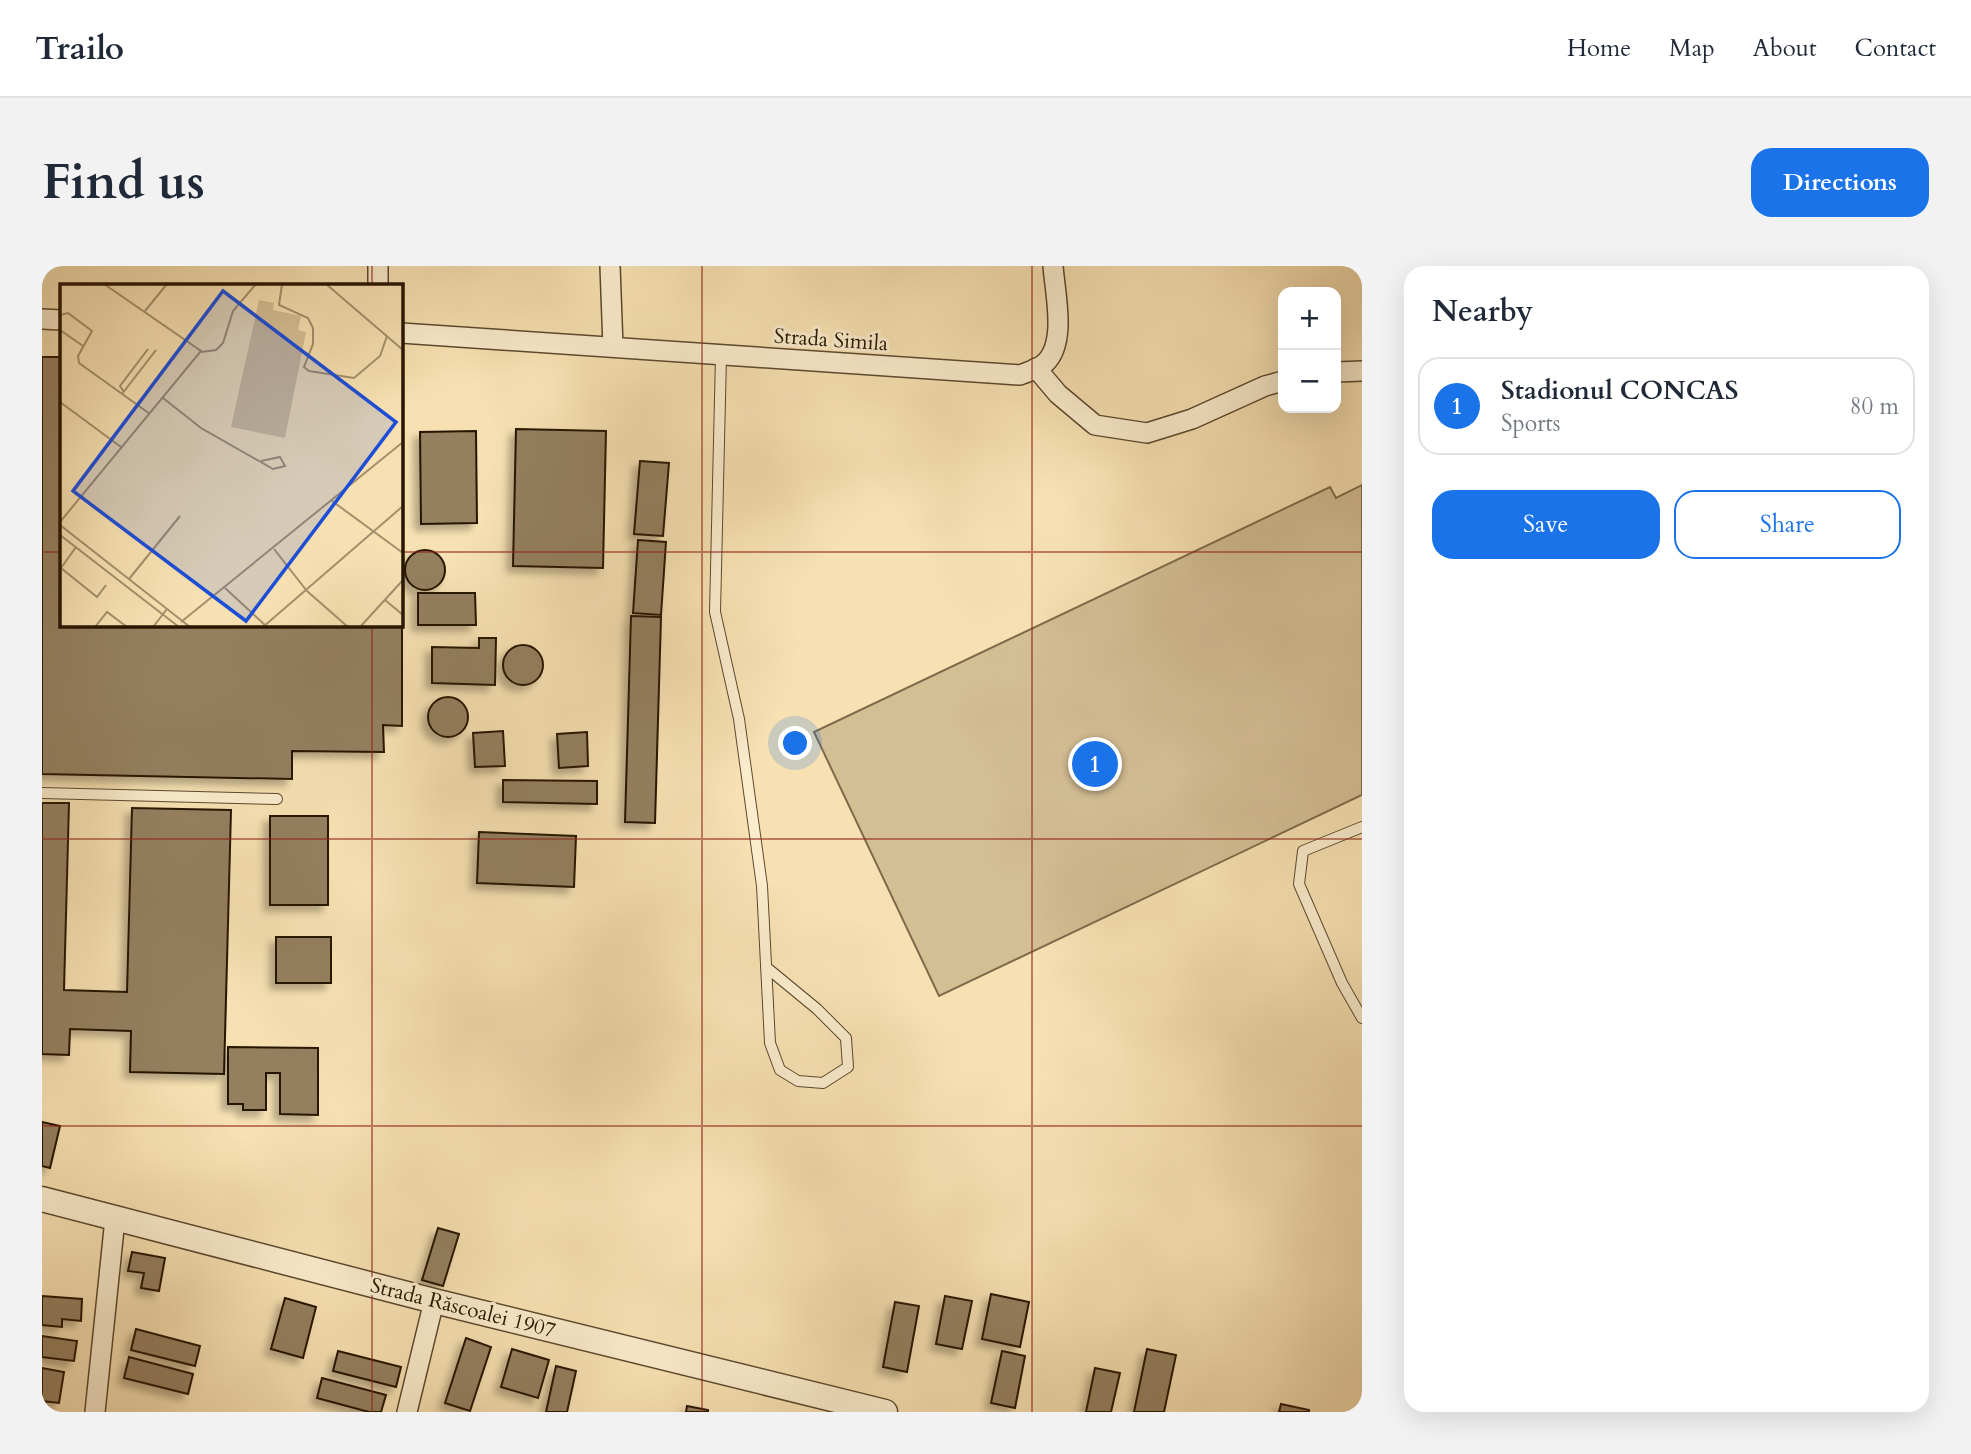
<!DOCTYPE html>
<html lang="en">
<head>
<meta charset="utf-8">
<style>
  :root { --surface:#fff; --page:#f2f2f3; --text:#1f2937; --muted:#747a83; --line:#e0e1e3; --accent:#1a73e8 }
  body { margin:0; font-family:Cardo,serif; background:var(--page); color:var(--text) }
  .controls { position:absolute; right:21px; top:21px; display:grid; overflow:hidden; border-radius:14px; box-shadow:0 7px 28px #0002 }
  .controls button { width:63px; height:63px; display:grid; place-items:center; padding:0; border:0; border-bottom:2px solid var(--line); background:var(--surface); color:var(--text); font:35px sans-serif }
  .you { position:absolute; left:754px; top:478px; width:24px; height:24px; margin:-18px; border:5px solid #fff; border-radius:50%; background:#1a73e8; box-shadow:0 0 0 10px #1a73e833 }
  .badge { display:grid; place-items:center; width:46px; height:46px; border-radius:50%; background:var(--accent); color:#fff; font-size:23px; font-weight:700 }
  .pin { position:absolute; translate:-50% -50%; border:4px solid #fff; box-shadow:0 2px 7px #0006 }
  .list { margin:0; padding:0; list-style:none }
  h2 { display:flex; justify-content:space-between; align-items:center; height:91px; margin:0; padding:0 28px; font-size:30px }
  h2 small { font-size:23px; font-weight:400; color:var(--muted) }
  .list li { display:grid; grid-template-columns:46px 1fr auto; gap:21px; align-items:center; box-sizing:border-box; height:98px; margin:0 14px 14px; padding:0 14px; border:2px solid var(--line); border-radius:21px }
  .list b { display:block; font-size:26px; white-space:nowrap }
  .list p { margin:0; font-size:23px; white-space:nowrap; color:var(--muted) }
  .list em { font-size:23px; font-style:normal; color:var(--muted) }
  .actions { display:flex; gap:14px; padding:21px 28px }
  .actions a { flex:1; padding:16px 0; border:2px solid var(--accent); border-radius:21px; text-align:center; font-size:24px; color:var(--accent) }
  .actions .main { background:var(--accent); color:#fff }
  .map { position:relative; flex:none; width:1320px; height:1146px; overflow:hidden; border-radius:21px }
  header { display:flex; align-items:center; gap:42px; box-sizing:border-box; height:98px; padding:0 35px; background:var(--surface); border-bottom:2px solid var(--line) }
  header strong { font-size:33px }
  nav { display:flex; gap:38px; margin-inline-start:auto; font-size:24px }
  .intro { display:flex; align-items:center; justify-content:space-between; box-sizing:border-box; height:168px; padding:0 42px }
  h1 { margin:0; font-size:49px }
  .button { padding:18px 32px; border-radius:21px; background:var(--accent); color:#fff; font-size:24px; font-weight:700 }
  main { display:flex; gap:42px; padding:0 42px }
  aside { flex:1; background:var(--surface); border-radius:21px; box-shadow:0 7px 28px #0002 }
  .map>svg:first-child { display:block }
  .green { fill:#d4be94; stroke:#7e6a4b; stroke-width:2 }
  .building { fill:#947f5e; stroke:#281502; stroke-width:2; filter:url(#shadow) }
  .lines { fill:none; stroke-linecap:round; stroke-linejoin:round }
  .service-casing { stroke:#5c482e; stroke-width:12 }
  .minor-casing { stroke:#5c482e; stroke-width:22 }
  .tertiary-casing { stroke:#5c482e; stroke-width:27 }
  .service { stroke:#faeccd; stroke-width:10 }
  .minor { stroke:#faeccd; stroke-width:19 }
  .tertiary { stroke:#faeccd; stroke-width:24 }
  .grid { fill:none; stroke:#8f2418; stroke-width:2; stroke-opacity:0.55 }
  .labels { text-anchor:middle; dominant-baseline:central; stroke-width:6; stroke-linejoin:round; paint-order:stroke }
  .street-label { font-size:21px; fill:#281502; stroke:#faeccd }
  .inset-road { fill:none; stroke:#a48f6c; stroke-width:2 }
  .view { fill:#1d4ed8; fill-opacity:0.15; stroke:#1d4ed8; stroke-width:3.5 }
  .inset-edge { fill:none; stroke:#281502; stroke-width:3.5 }
</style>
</head>
<body>
<header>
<strong>Trailo</strong>
<nav><a>Home</a><a>Map</a><a>About</a><a>Contact</a></nav>
</header>
<div class="intro"><h1>Find us</h1><a class="button">Directions</a></div>
<main>
<div class="map">
<svg width="1320" height="1146" viewBox="0 0 1320 1146">
  <defs>
    <filter id="shadow"><feDropShadow dx="-6" dy="6" stdDeviation="3.5" flood-color="#0004"/></filter>
  </defs>
  <rect width="100%" height="100%" fill="#f7e1b2"/>
  <filter id="stains"><feTurbulence type="fractalNoise" baseFrequency=".00286" numOctaves="4"/><feColorMatrix values="0 0 0 0 .2 0 0 0 0 .09 0 0 0 0 .02 0 0 0 .5 -.17"/></filter>
  <radialGradient id="worn" r=".72"><stop offset=".6" stop-color="#630" stop-opacity="0"/><stop offset="1" stop-color="#630" stop-opacity=".3"/></radialGradient>
  <polygon class="green" points="1320,219 1320,529 897,730 772,466 1288,221 1294,232"/>
  <g class="building">
    <polygon points="0,91 19,91 19,359 359,359 360,191 360,460 341,459 342,486 250,485 250,513 0,508"/>
    <polygon points="474,163 564,165 561,302 471,300"/>
    <polygon points="434,165 435,257 379,258 378,166"/>
    <polygon points="598,195 627,197 621,270 592,268"/>
    <polygon points="596,274 624,276 619,349 591,347"/>
    <circle cx="383" cy="304" r="20"/>
    <polygon points="376,327 433,327 434,359 376,359"/>
    <polygon points="589,350 619,351 613,557 583,556"/>
    <polygon points="437,372 454,372 453,419 390,417 390,381 437,382"/>
    <circle cx="481" cy="399" r="20"/>
    <circle cx="406" cy="451" r="20"/>
    <polygon points="461,465 463,500 433,501 431,467"/>
    <polygon points="545,466 546,500 517,502 515,468"/>
    <polygon points="461,514 555,515 555,538 461,536"/>
    <polygon points="0,537 27,537 22,724 85,726 90,542 189,544 182,808 88,806 89,765 28,763 27,789 0,788"/>
    <rect x="228" y="550" width="58" height="89"/>
    <polygon points="437,566 534,570 532,621 435,617"/>
    <rect x="234" y="671" width="55" height="46"/>
    <polygon points="186,781 276,782 276,849 238,848 238,807 224,807 224,844 201,844 201,838 186,838"/>
    <polygon points="0,856 18,860 8,902 0,900"/>
    <polygon points="396,962 417,968 401,1020 380,1014"/>
    <polygon points="90,986 123,992 117,1025 99,1022 102,1007 86,1005"/>
    <polygon points="949,1028 987,1036 978,1081 940,1073"/>
    <polygon points="0,1030 40,1033 39,1055 20,1053 20,1061 0,1059"/>
    <polygon points="903,1030 930,1035 920,1083 894,1078"/>
    <polygon points="243,1032 274,1041 261,1092 229,1083"/>
    <polygon points="853,1036 877,1040 865,1106 841,1101"/>
    <polygon points="94,1063 158,1080 153,1100 89,1084"/>
    <polygon points="0,1070 35,1075 32,1095 0,1091"/>
    <polygon points="424,1072 449,1081 428,1145 403,1137"/>
    <polygon points="470,1083 507,1094 496,1132 459,1121"/>
    <polygon points="1105,1083 1134,1089 1122,1146 1092,1146"/>
    <polygon points="296,1085 359,1101 354,1121 291,1105"/>
    <polygon points="960,1085 983,1090 973,1142 949,1137"/>
    <polygon points="87,1091 151,1108 146,1128 82,1112"/>
    <polygon points="514,1100 534,1105 525,1146 504,1146"/>
    <polygon points="0,1102 22,1106 17,1137 0,1135"/>
    <polygon points="1053,1102 1078,1107 1069,1146 1044,1146"/>
    <polygon points="280,1112 344,1129 339,1146 327,1146 275,1132"/>
    <polygon points="1239,1138 1267,1144 1267,1146 1237,1146"/>
    <polygon points="645,1140 666,1144 666,1146 644,1146"/>
  </g>
  <g class="lines">
    <defs>
      <g id="service">
        <polyline points="679,90 673,346 697,453 720,620 728,777 738,804 756,815 781,817 806,801 804,772 775,743 724,701"/>
        <polyline points="0,527 235,533"/>
        <polyline points="1320,561 1261,585 1257,618 1300,717 1320,752"/>
      </g>
      <g id="minor">
        <polyline points="336,0 336,19"/>
        <polyline points="568,0 571,81"/>
        <polyline points="0,53 19,54"/>
        <path d="M359 67 978 109C985 106 997 103 1003 97 1025 77 1013 27 1011 0"/>
        <polyline points="994,102 1016,128 1053,159 1105,167 1150,153 1223,120 1241,115"/>
        <polyline points="1294,106 1320,105"/>
        <polyline points="53,1146 73,953"/>
        <polyline points="365,1146 392,1035"/>
      </g>
      <polyline id="tertiary" points="0,933 392,1035 843,1146"/>
    </defs>
    <use href="#service" class="service-casing"/>
    <use href="#minor" class="minor-casing"/>
    <use href="#tertiary" class="tertiary-casing"/>
    <use href="#service" class="service"/>
    <use href="#minor" class="minor"/>
    <use href="#tertiary" class="tertiary"/>
  </g>
  <path class="grid" d="M330 0V19M660 0V1146M990 0V1146M0 286H19M359 286H1320M330 359V1146M0 573H1320M0 860H1320"/>
  <g class="labels">
    <g class="street-label">
      <text transform="translate(789 74) rotate(4)">Strada Simila</text>
      <text transform="translate(421 1042) rotate(14)">Strada Răscoalei 1907</text>
    </g>
  </g>
  <g transform="translate(18 18)">
    <rect width="343" height="343" fill="#f7e1b2"/>
    <path d="M199 16 214 19 213 26 241 32 238 46 246 48 225 154 171 143Z" fill="#d4be94"/>
    <path class="inset-road" d="M222 0 219 21 248 34 253 44V60L244 83 249 87 294 94 320 72 327 52M266 0 343 66M85 27 107 0M0 31 8 29 32 47 18 72 19 79 90 130M0 46 23 62M141 68 156 66 163 59 173 27 196 0M64 108 60 102 88 65M62 110 96 66M103 114 141 144 213 185 225 182 220 173 201 177M0 118 61 163M272 217 343 269M0 238 141 67 44 0M0 241 130 343M0 251 119 343M16 263 1 284 37 313 46 301M214 265 247 307 288 343M69 295 120 232M165 304 206 342M325 316 343 331M121 338 343 158M35 343 47 328 67 343M93 343 107 325M203 343 343 222M300 343 343 296"/>
    <path class="view" d="M163 7 336 138 186 337 13 207Z"/>
    <rect width="343" height="343" class="inset-edge"/>
  </g>
  <rect width="100%" height="100%" filter="url(#stains)"/>
  <rect width="100%" height="100%" fill="url(#worn)"/>
</svg>
<div class="controls">
<button>+</button>
<button>−</button>
</div>
<div class="you"></div>
<div class="pin badge" style="left:1053px;top:498px">1</div>
</div>
<aside>
<h2>Nearby<small></small></h2>
<ul class="list">
<li><span class="badge">1</span><div><b>Stadionul CONCAS</b><p>Sports</p></div><em>80 m</em></li>
</ul>
<div class="actions"><a class="main">Save</a><a>Share</a></div>
</aside>
</main>
</body>
</html>
